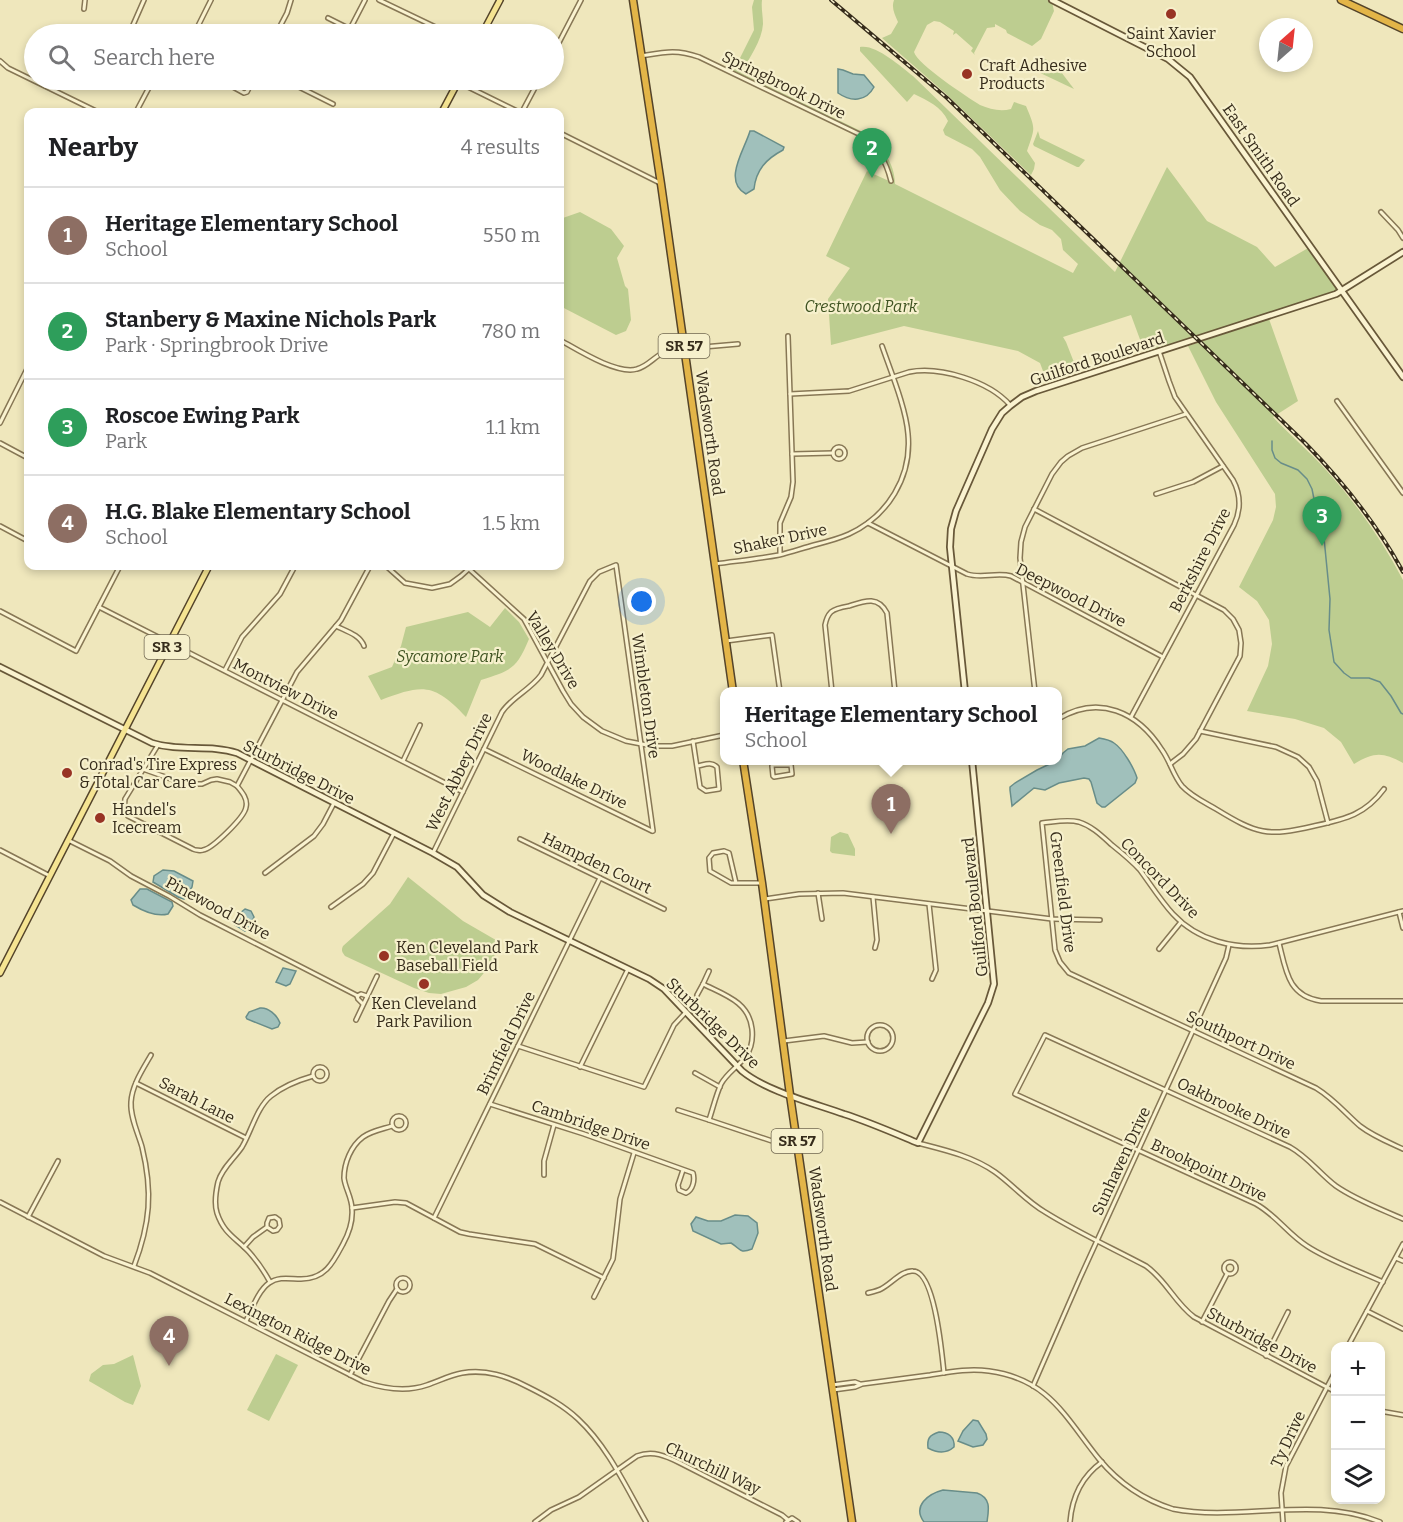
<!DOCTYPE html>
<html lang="en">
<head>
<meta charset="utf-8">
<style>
  :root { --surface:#fff; --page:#f6f6f6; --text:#202124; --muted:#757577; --line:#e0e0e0; --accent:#2563eb }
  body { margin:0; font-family:Bitter,serif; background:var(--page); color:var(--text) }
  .controls { position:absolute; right:18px; bottom:18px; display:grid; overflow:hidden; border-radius:12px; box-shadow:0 3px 9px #0003 }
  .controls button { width:54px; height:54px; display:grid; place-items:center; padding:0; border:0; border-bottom:2px solid var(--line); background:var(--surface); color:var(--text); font:30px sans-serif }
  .compass { position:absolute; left:1259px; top:18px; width:54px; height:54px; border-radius:50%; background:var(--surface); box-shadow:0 3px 9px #0003; rotate:27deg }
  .you { position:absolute; left:642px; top:602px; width:21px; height:21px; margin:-15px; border:4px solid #fff; border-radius:50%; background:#1a73e8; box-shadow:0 0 0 9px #1a73e833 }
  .badge { display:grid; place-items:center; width:39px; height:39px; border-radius:50%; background:var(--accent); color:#fff; font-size:20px; font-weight:700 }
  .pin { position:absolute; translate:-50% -50px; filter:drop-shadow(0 2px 3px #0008) }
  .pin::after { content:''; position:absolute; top:32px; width:21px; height:18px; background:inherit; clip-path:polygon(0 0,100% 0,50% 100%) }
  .popup { position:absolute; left:720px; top:687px; width:342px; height:78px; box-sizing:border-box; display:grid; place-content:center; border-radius:12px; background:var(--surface); filter:drop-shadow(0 2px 4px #0005); font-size:20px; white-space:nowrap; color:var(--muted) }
  .popup b { font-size:22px; color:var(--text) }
  .popup::after { content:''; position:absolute; left:50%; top:100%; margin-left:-12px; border:12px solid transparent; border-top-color:var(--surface) }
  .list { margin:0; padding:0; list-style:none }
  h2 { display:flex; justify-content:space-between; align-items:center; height:78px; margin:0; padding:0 24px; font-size:26px }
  h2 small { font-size:20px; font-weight:400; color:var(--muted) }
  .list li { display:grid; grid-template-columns:39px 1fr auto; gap:18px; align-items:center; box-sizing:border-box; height:96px; padding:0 24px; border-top:2px solid var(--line) }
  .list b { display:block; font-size:22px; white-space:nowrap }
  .list p { margin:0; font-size:20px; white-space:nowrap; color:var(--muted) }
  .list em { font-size:20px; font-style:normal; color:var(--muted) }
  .icon { flex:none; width:33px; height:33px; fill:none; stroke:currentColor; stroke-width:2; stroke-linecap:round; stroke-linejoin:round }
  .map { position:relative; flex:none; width:1403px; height:1522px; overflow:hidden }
  .search { position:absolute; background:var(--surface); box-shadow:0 3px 9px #0003; left:24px; top:24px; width:540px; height:66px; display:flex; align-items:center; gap:15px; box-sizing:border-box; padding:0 21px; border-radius:33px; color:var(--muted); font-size:22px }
  .panel { position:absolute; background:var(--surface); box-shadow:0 3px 9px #0003; left:24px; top:108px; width:540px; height:462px; border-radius:12px }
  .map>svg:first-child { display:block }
  .green { fill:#bdcd90 }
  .water { fill:#a0c0bb; stroke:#688d89; stroke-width:1.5 }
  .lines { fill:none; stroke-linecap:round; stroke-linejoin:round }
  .stream { stroke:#688d89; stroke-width:1.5 }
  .street-casing { stroke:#877755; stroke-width:6 }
  .secondary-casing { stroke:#685839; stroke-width:8 }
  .primary-casing { stroke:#54442a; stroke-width:8 }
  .highway-casing { stroke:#54442a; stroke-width:9 }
  .street { stroke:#faf3d0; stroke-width:3 }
  .secondary { stroke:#faf3d0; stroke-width:4.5 }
  .primary { stroke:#f5e492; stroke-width:5 }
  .highway { stroke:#e3b548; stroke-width:6 }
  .rail-casing { stroke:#362c1b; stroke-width:4 }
  .rail { stroke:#f6f0cc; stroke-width:1.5; stroke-dasharray:4.5; stroke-linecap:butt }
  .poi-dot { fill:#983324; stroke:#f6f0cc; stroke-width:2 }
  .labels { text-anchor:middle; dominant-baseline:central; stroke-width:4.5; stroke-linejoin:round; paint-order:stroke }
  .shield { fill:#f6f0cc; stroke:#706750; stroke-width:1.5 }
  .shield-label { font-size:15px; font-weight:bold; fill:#362c1b }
  .poi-label { font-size:16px; fill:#362c1b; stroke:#f6f0cc; text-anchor:start }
  .street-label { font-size:16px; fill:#362c1b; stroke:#f6f0cc }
  .park-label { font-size:16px; font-style:italic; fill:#3f5321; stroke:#f6f0cc }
</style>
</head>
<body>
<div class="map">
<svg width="1403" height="1522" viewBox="0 0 1403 1522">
  <rect width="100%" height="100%" fill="#efe7bc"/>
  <g class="green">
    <path d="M754 0H762C761 8 763 16 763 24 762 41 749 58 741 73L865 133C881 145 895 163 895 184L1073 273 1078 264 1063 250 1061 239 1052 230 1040 225 1020 211 1000 190 980 157 972 149 945 135 943 130 948 121C941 106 928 101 914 94L907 102 860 51V47C876 44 900 66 913 76L1115 272 1167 167 1207 221 1257 247 1275 267 1310 247 1340 291 1223 329 1145 353 1131 315 1063 337 1066 342 1077 370 1046 379 1040 363 1018 351 904 326 831 345 828 299 850 268 826 256 867 171 889 181H892C886 160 881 149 863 136L733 72 754 30 752 7Z"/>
    <path d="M894 0H1047L1052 2 1054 11 1041 39 1032 46 1007 33 1006 30 995 24V27L987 28 974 53 975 55 971 51 973 48 956 33 953 35 954 31 940 22 934 21 927 25 914 52C918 65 966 96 980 105 990 109 1000 112 1011 109L1014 102 1026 106C1036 130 1035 127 1027 151L1035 163 1034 169 1031 175 945 93 882 38 891 34 898 22C895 15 891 8 894 0Z"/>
    <polygon points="1039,56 1055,64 1074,89 1034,70 1036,62"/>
    <polygon points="1038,131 1040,138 1083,159 1085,160 1079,167 1077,167 1034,146 1033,144"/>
    <polygon points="580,212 611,229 624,246 617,258 625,286 628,289 631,320 626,331 616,335 560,306 560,219"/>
    <path d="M1269 319 1298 401 1273 417C1290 435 1309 451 1326 470 1356 503 1382 540 1403 580V763C1382 752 1375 752 1354 764L1341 742 1324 728 1295 719 1247 711 1268 666 1272 644 1269 620 1257 601 1239 587 1273 520 1276 507 1275 494 1216 402 1188 346Z"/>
    <path d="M505 608 519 622 529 639C516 670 511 670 481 680L466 717C434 683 423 684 381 700L368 676 392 667 401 646 406 627 468 612 490 627Z"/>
    <polygon points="840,832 848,834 855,849 855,856 832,853 830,851 831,837"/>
    <path d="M408 877 463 921 501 943 488 968 478 980 466 987 441 994 429 993 414 988 345 956C342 952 341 950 343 946L390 904Z"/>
    <polygon points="276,1354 298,1365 269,1421 247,1410"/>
    <polygon points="133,1355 141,1386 133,1405 125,1402 89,1381 91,1374 103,1365 114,1364"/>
  </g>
  <g class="water">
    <path d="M838 69 843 70 853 74 864 75 874 87C866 102 851 102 838 93Z"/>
    <path d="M750 131H754L784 147 783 150C766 159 756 170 754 189L746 194C722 181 745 149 750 131Z"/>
    <path d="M1099 738C1105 739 1110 740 1114 743 1123 749 1134 768 1137 778L1135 783 1105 807H1102L1097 803 1091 782 1089 779 1084 778 1059 783 1045 790 1034 788 1012 806 1010 790V787L1015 783 1037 770 1058 760 1063 753 1068 749 1085 746Z"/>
    <polygon points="163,870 174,871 193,881 192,887 184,899 178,897 153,882 154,876"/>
    <path d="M140 889H147L172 902 173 906 168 914C157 917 143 911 133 905L131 900Z"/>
    <polygon points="245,909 251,911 254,917 249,928 245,931 235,925 239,914"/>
    <polygon points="283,968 296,971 290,984 286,986 276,982"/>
    <path d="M260 1008C268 1007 277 1015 280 1023L278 1027 272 1029 247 1019 246 1017 249 1012Z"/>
    <path d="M735 1215 748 1216 757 1223 758 1233 752 1249C739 1254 741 1249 731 1243L721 1244 693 1231 691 1224 696 1217 708 1221H721Z"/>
    <polygon points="973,1420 978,1421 986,1434 987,1439 983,1445 973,1447 958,1441 963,1431"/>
    <path d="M939 1432C948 1432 955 1437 954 1447 946 1454 937 1453 928 1448 927 1439 929 1435 939 1432Z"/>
    <path d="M943 1490 977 1493C991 1498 989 1509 987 1522H924C912 1506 928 1494 943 1490Z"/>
  </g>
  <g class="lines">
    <polyline class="stream" points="1272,441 1272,450 1275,458 1281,463 1298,470 1307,479 1312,489 1314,499 1312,513 1314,521 1324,538 1330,599 1329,630 1334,662 1344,673 1351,678 1369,678 1380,682 1391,696 1401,713 1403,714"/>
    <defs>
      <g id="street">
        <polyline points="379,0 450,34"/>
        <polyline points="84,9 85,0"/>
        <polyline points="328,18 350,29"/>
        <polyline points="143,34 135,30 133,25 144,0"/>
        <polyline points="194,34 211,0"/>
        <polyline points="276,34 287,13 291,0"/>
        <polyline points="362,34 350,29 365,0"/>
        <polyline points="554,52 581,0"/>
        <path d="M641 56C665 52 676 49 699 57L861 135C878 147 886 161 891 181"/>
        <polyline points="0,61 8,68 98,112"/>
        <polyline points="285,80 333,104"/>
        <polyline points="224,82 244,93 247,92 253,80"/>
        <polyline points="458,82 519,112"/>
        <polyline points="136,112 153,80"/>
        <polyline points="522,112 539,80"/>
        <polyline points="560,133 660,183"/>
        <polyline points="1381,212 1398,230 1403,238"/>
        <path d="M560 340C578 350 617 375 637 369 649 366 656 354 669 350L738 344"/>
        <path d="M790 394 849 391 909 372C940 366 989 381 1010 405"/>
        <polyline points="1337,401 1403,493"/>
        <polyline points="0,423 28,367"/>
        <polyline points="0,443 28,458"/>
        <circle cx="839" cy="453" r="6"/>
        <polyline points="792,454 833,453"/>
        <polyline points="1156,494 1193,482 1223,466"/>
        <polyline points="1034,509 1224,610 1233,619 1239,630 1241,643 1240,656 1196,739 1183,754 1170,764"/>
        <path d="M868 523 967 574C982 579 996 572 1011 576L1163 657"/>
        <polyline points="0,526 28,541"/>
        <polyline points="780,554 780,523 791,497 793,482 788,336"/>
        <path d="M715 564C736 561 758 559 779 555 791 552 803 548 814 545 826 542 838 539 849 534 888 516 912 477 908 434 906 408 891 372 882 346"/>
        <polyline points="386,566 405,583 432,588 450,584 461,576 472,566"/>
        <polyline points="469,569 524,619 563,691 571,704 583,717 602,731 626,741 652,746 672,746 724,735"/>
        <polyline points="99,607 463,792"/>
        <polyline points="0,611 76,651 120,566"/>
        <path d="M336 626C346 631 360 635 364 646"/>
        <polyline points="726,641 772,635 780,692"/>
        <polyline points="225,670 242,637 280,594 295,566"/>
        <path d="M832 692 825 625C826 620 827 616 831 612 836 608 843 607 849 606 864 601 878 595 887 613L895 692"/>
        <polyline points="1035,692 1020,558 1021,542 1025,527 1052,474 1061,462 1068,456 1082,448 1186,414"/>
        <path d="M1131 717 1234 525C1241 510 1241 495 1233 480L1175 397 1169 381 1159 351"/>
        <path d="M1058 719C1099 694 1138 712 1162 750 1170 761 1173 775 1182 786 1191 796 1204 802 1216 809 1257 834 1267 837 1314 826 1345 819 1365 815 1384 789"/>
        <polyline points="1200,731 1276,747 1298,757 1309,767 1317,781 1328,823"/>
        <path d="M693 741 700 787 706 791 719 789 717 767C711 761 704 765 697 766"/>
        <path d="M158 745 125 799 124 810 128 816 193 849C194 850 202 851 203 850 212 849 245 817 246 807 248 799 242 792 237 786L297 672 341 620 370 566"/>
        <polyline points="484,749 652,831"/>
        <polyline points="403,761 420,725"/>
        <polygon points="773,765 791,765 792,774 774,777 773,776 772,766"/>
        <polyline points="143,769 185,784 202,784 211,780 217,779 230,782 237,786"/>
        <polyline points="520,839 664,909"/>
        <polyline points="68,840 110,861 131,876 169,896 200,915 358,996"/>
        <polyline points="0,850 50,876"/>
        <path d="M433 853 502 712C512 697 530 690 541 675L590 581 599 572 616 565 653 831"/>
        <polyline points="265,873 314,836 323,824 334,803"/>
        <polyline points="736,883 731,883 710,871 709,858 713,853 724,851 729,853 736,883 762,883"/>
        <polyline points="818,893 822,919"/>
        <polyline points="873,897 877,940 875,948"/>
        <polyline points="765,899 799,894 843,893 1052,919 1100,920"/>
        <polyline points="929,904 936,970 932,979"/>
        <polyline points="331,907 363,884 373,873 394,833"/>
        <path d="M1403 911 1270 945C1236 950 1198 941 1173 914 1161 901 1151 885 1140 870 1132 861 1122 853 1112 845 1102 836 1092 826 1079 822 1067 819 1054 822 1042 823L1055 950 1060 962 1069 973 1316 1088C1334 1099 1345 1113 1360 1126 1373 1136 1388 1142 1403 1149"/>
        <polyline points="1399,912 1403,928"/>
        <path d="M1279 943C1286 971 1288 996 1321 1001H1403"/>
        <polyline points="1159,949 1181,922"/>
        <path d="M709 971 703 984C725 995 749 1002 752 1029 753 1039 752 1048 746 1056 739 1066 727 1073 721 1084 716 1095 713 1108 709 1120L772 1141"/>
        <polyline points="697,995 703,984"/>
        <polyline points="363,1004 358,999 357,996 361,994 367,996"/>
        <polyline points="356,1020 377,976"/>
        <circle cx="880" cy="1038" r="13"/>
        <polyline points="784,1041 824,1036 852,1043 868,1042"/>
        <polyline points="518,1046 644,1087 674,1025 686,1012"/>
        <circle cx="320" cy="1074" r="7"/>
        <polyline points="580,1067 628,969"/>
        <polyline points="695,1073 720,1087"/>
        <polyline points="136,1083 246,1138"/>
        <path d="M490 1104 584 1134 693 1173C695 1180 693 1190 686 1193L679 1190 678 1185 683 1170"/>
        <polyline points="678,1110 709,1120"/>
        <circle cx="399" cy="1123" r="7"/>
        <path d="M918 1143C945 1150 972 1156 995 1172 1012 1184 1026 1201 1045 1212 1077 1232 1112 1248 1146 1266 1167 1281 1174 1302 1194 1317L1336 1392"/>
        <polyline points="544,1175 544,1161 554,1125"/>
        <path d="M0 1202 104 1256 150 1273 364 1382C385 1389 407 1392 427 1385 439 1381 450 1375 462 1373 486 1369 507 1376 528 1387 546 1396 563 1405 578 1419 608 1447 626 1487 646 1522"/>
        <polyline points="352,1208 395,1202 406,1203 460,1232 469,1234 535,1244 604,1278"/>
        <polyline points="28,1217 58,1161"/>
        <polyline points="434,1218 600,878"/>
        <polyline points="244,1247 253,1237 267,1227 267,1223 269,1218 275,1217 279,1220 280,1226 277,1230 273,1231 267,1227"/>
        <polyline points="1396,1258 1403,1261"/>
        <circle cx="1230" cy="1268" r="6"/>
        <path d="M134 1266C150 1224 153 1192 142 1147 138 1133 130 1117 131 1102 132 1085 143 1069 151 1055"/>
        <circle cx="403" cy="1285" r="7"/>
        <path d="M270 1282C264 1271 257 1261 249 1252 236 1238 224 1234 217 1213 214 1204 216 1191 218 1182 222 1168 234 1159 242 1147 251 1132 257 1107 271 1096 282 1087 299 1080 313 1076"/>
        <path d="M1383 1282C1359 1271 1328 1260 1307 1246 1288 1234 1276 1215 1256 1204L1015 1094 1045 1035 1290 1147C1308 1157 1320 1174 1336 1186 1356 1200 1381 1209 1403 1219"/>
        <path d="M868 1293C872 1292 877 1291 881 1289 891 1284 902 1270 913 1271 935 1271 942 1355 944 1373"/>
        <polyline points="594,1297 613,1259 620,1199 634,1153"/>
        <polyline points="1367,1311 1403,1329"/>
        <path d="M246 1321C252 1309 258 1291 269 1283 279 1276 290 1279 301 1279 325 1279 333 1263 343 1244 349 1233 353 1221 352 1209 352 1198 345 1188 344 1178 344 1163 351 1146 363 1137 371 1131 383 1129 392 1126"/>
        <polyline points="1202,1322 1227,1274"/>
        <polyline points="1348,1346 1403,1244"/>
        <polyline points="1266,1356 1288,1312"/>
        <polyline points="350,1375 389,1301 397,1289"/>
        <polyline points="832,1385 855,1382 860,1384"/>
        <polyline points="1033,1386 1080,1278 1226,958 1229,945"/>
        <path d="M833 1390 855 1387 862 1384C885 1381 907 1378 930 1375 949 1372 969 1368 989 1371 1049 1379 1065 1417 1099 1459 1118 1482 1144 1500 1173 1509 1241 1522 1312 1495 1380 1522"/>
        <polyline points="1380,1411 1403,1415"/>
        <path d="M535 1522 551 1510 579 1497 637 1456C653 1450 666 1456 680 1463L782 1515 788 1520"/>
        <polyline points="786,1522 792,1518 798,1522"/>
        <path d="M1070 1522C1072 1497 1081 1477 1102 1462"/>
        <polyline points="1283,1522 1281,1493 1286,1466 1336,1370"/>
      </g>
      <g id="secondary">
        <polyline points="1052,0 1168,59 1190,77 1403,377"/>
        <path d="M0 667 152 743C180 752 210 744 237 753L433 853 457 867 483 895 510 912 649 979 664 989 742 1071C766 1091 813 1103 844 1114 869 1122 894 1133 918 1143L988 1003 994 984 972 760"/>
        <polyline points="965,692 950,547 951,529 956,511 992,429 1002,413 1010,406 1022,397 1036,391 1336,294 1403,252"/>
      </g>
      <g id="primary">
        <polyline points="482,34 500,0"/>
        <polyline points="442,112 459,80"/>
        <polyline points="0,973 209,566"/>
      </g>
      <g id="highway">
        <polyline points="633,0 661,184 733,692"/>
        <polyline points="1341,0 1403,29"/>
        <polyline points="743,760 762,883 790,1095 852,1522"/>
      </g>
    </defs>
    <use href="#street" class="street-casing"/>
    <use href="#secondary" class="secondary-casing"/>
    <use href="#primary" class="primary-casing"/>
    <use href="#highway" class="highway-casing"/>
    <use href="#street" class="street"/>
    <use href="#secondary" class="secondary"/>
    <use href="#primary" class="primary"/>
    <use href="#highway" class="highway"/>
    <defs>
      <path id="rail" d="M831 0 947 98 1305 443C1343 482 1377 524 1403 572"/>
    </defs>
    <use href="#rail" class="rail-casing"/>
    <use href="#rail" class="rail"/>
  </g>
  <g class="poi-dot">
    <circle cx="1171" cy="14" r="6"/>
    <circle cx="967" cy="74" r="6"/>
    <circle cx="67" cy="773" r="6"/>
    <circle cx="100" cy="818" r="6"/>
    <circle cx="384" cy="956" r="6"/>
    <circle cx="424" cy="984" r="6"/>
  </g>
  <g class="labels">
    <g class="shield">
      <rect x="658.5" y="334" width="51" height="24" rx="4.5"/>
      <rect x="144.5" y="635" width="45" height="24" rx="4.5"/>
      <rect x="771.5" y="1129" width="51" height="24" rx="4.5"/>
    </g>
    <g class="shield-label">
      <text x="684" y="346">SR 57</text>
      <text x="167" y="647">SR 3</text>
      <text x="797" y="1141">SR 57</text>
    </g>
    <g class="poi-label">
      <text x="1171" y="33" text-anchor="middle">Saint Xavier<tspan x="1171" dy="18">School</tspan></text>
      <text x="979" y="65">Craft Adhesive<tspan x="979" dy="18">Products</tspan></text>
      <text x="79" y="764">Conrad's Tire Express<tspan x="79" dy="18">&amp; Total Car Care</tspan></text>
      <text x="112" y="809">Handel's<tspan x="112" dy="18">Icecream</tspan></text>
      <text x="396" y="947">Ken Cleveland Park<tspan x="396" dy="18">Baseball Field</tspan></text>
      <text x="424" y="1003" text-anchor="middle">Ken Cleveland<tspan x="424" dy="18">Park Pavilion</tspan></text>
    </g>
    <g class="street-label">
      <text transform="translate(784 85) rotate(26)">Springbrook Drive</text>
      <text transform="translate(1261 155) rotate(55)">East Smith Road</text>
      <text transform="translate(1097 359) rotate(-18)">Guilford Boulevard</text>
      <text transform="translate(710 433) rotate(82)">Wadsworth Road</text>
      <text transform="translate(780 539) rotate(-12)">Shaker Drive</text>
      <text transform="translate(1200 560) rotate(-63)">Berkshire Drive</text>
      <text transform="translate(1071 595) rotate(27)">Deepwood Drive</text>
      <text transform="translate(553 650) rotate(59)">Valley Drive</text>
      <text transform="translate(286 689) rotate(27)">Montview Drive</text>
      <text transform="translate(646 696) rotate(82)">Wimbleton Drive</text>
      <text transform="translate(299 772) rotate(27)">Sturbridge Drive</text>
      <text transform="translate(459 772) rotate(-64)">West Abbey Drive</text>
      <text transform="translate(574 779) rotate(26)">Woodlake Drive</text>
      <text transform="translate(597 863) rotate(26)">Hampden Court</text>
      <text transform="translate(1160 878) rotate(46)">Concord Drive</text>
      <text transform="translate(1063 892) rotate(83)">Greenfield Drive</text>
      <text transform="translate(975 907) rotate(-96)">Guilford Boulevard</text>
      <text transform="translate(218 908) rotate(28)">Pinewood Drive</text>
      <text transform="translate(713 1023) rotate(44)">Sturbridge Drive</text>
      <text transform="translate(1241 1040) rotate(25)">Southport Drive</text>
      <text transform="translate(506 1043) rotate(-64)">Brimfield Drive</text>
      <text transform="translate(197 1100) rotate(27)">Sarah Lane</text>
      <text transform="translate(1234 1108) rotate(25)">Oakbrooke Drive</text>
      <text transform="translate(591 1125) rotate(19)">Cambridge Drive</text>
      <text transform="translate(1121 1161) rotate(-65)">Sunhaven Drive</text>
      <text transform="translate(1209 1170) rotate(25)">Brookpoint Drive</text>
      <text transform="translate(823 1229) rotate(82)">Wadsworth Road</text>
      <text transform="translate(298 1334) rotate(27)">Lexington Ridge Drive</text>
      <text transform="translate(1262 1340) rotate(28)">Sturbridge Drive</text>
      <text transform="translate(1288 1439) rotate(-65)">Ty Drive</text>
      <text transform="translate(713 1468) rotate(25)">Churchill Way</text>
    </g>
    <g class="park-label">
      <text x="861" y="306">Crestwood Park</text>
      <text x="450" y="656">Sycamore Park</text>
    </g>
  </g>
</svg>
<div class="controls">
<button>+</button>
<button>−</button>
<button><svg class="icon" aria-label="layers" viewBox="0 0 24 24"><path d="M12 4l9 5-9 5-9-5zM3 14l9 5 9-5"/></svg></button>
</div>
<svg class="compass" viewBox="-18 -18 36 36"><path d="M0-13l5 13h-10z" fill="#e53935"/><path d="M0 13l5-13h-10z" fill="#757577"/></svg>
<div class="you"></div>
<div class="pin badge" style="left:891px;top:834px;background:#8d6e63">1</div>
<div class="popup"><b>Heritage Elementary School</b>School</div>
<div class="pin badge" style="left:872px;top:178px;background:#2e9e5b">2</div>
<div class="pin badge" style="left:1322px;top:546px;background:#2e9e5b">3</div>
<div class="pin badge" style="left:169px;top:1366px;background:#8d6e63">4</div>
<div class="search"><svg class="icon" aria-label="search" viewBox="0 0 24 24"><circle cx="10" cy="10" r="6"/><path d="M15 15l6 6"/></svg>Search here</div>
<section class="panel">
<h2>Nearby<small>4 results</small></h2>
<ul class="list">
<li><span class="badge" style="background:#8d6e63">1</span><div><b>Heritage Elementary School</b><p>School</p></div><em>550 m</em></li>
<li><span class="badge" style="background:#2e9e5b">2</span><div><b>Stanbery &amp; Maxine Nichols Park</b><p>Park · Springbrook Drive</p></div><em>780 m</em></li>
<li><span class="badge" style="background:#2e9e5b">3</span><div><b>Roscoe Ewing Park</b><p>Park</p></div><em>1.1 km</em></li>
<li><span class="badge" style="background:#8d6e63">4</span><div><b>H.G. Blake Elementary School</b><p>School</p></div><em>1.5 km</em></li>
</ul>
</section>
</div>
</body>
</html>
